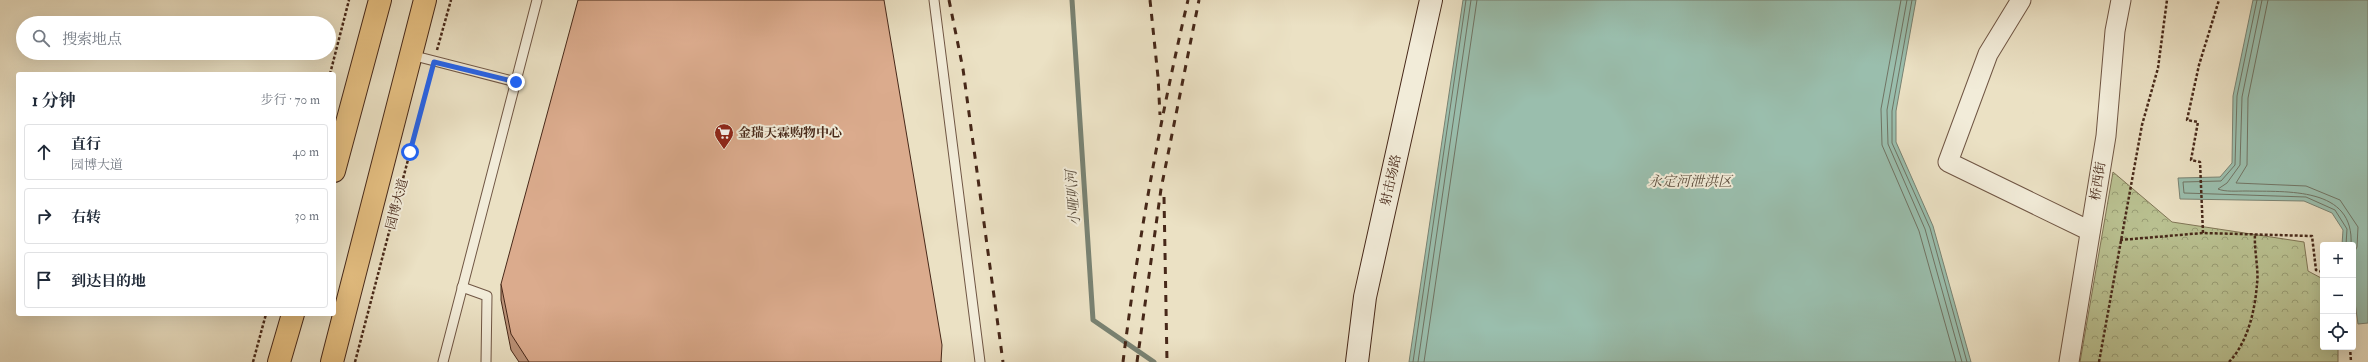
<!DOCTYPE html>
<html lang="zh">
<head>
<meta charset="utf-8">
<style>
  :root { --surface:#fff; --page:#f6f6f7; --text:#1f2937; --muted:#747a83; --line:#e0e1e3 }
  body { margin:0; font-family:"IM FELL Double Pica","Noto Serif SC",serif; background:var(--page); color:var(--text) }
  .controls { position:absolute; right:12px; bottom:12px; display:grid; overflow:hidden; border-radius:4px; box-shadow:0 4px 16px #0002 }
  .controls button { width:36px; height:36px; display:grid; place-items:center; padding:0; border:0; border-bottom:1px solid var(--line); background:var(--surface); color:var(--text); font:20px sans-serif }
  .stop { position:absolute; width:12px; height:12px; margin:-9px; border:3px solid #2563eb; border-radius:50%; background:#fff }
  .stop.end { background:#2563eb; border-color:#fff; box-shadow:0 1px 4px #0008 }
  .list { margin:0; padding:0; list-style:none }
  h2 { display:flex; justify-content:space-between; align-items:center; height:52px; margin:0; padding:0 16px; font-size:17px }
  h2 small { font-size:13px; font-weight:400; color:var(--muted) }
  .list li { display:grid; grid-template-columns:26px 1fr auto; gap:12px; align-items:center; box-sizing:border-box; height:56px; margin:0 8px 8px; padding:0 8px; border:1px solid var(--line); border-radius:4px }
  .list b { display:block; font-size:15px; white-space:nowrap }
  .list p { margin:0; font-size:13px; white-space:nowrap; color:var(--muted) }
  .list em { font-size:13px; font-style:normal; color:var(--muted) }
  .icon { flex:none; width:22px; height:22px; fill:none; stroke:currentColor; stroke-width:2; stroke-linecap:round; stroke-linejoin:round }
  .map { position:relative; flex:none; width:2368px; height:362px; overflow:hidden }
  .search { position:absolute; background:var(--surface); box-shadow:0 4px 16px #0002; left:16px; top:16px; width:320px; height:44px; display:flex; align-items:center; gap:10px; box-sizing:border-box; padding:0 14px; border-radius:22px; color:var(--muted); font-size:15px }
  .panel { position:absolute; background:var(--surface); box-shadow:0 4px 16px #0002; left:16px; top:72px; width:320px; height:244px; border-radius:4px }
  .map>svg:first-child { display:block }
  .forest { fill:url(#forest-crowns); stroke:#807556 }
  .water { fill:#9abead; stroke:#798272 }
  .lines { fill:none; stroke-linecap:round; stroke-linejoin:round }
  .shore { stroke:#707363; stroke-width:1 }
  .stream { stroke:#798272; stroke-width:5 }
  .lane-casing { stroke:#705644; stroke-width:11 }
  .street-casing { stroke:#705644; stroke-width:21 }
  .secondary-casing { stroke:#472819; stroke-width:24 }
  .primary-casing { stroke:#472819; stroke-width:24 }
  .path { stroke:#472819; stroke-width:2.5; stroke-dasharray:3 2; stroke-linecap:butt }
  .lane { stroke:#f2ecd9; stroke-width:9 }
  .street { stroke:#f2ecd9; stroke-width:19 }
  .secondary { stroke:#f2ecd9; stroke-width:22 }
  .primary { stroke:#e6c082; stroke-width:22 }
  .rail { stroke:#472819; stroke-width:3; stroke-dasharray:7 7; stroke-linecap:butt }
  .wall { fill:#bc9379; stroke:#472819 }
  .building { fill:#dbab8d; stroke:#472819 }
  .route { stroke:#2563eb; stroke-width:5 }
  .labels { text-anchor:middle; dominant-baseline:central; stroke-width:4; stroke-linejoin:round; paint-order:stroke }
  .poi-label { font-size:13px; font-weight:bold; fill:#472819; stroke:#f2ecd9; text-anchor:start }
  .street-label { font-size:13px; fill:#472819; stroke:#f2ecd9 }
  .water-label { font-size:14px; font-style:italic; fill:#5c4e3e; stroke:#f2ecd9 }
</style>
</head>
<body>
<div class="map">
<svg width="2368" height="362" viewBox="0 0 2368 362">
  <defs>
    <pattern id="forest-crowns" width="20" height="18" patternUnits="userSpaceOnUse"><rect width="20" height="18" fill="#bac292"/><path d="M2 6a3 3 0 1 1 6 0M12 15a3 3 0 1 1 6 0" fill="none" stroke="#999e76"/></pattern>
  </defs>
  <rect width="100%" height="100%" fill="#ebe1c4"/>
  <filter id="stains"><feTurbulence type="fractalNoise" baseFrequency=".005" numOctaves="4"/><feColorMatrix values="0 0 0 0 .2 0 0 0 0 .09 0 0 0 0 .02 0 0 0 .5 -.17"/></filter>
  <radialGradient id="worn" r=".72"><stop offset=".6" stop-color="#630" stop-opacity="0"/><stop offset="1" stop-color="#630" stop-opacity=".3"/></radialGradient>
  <polygon class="forest" points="2113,172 2172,222 2304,242 2308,271 2323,279 2323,347 2338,347 2338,362 2080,362"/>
  <g class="water">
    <polygon points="1463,0 1916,0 1896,111 1896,142 1933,226 1971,362 1409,362"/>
    <polygon points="2253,0 2368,0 2368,323 2358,324 2353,288 2353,245 2342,245 2343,230 2332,213 2304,201 2180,199 2178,178 2220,177 2232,163 2233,96"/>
  </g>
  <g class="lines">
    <g class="shore">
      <polyline points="1901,0 1881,109 1882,145 1919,231 1956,362"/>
      <polyline points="1907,0 1887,110 1888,144 1925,229 1962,362"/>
      <polyline points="1912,0 1892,111 1892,143 1930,228 1967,362"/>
      <polyline points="2257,0 2237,96 2235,165 2221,181 2183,182 2184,193 2306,197 2335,210 2347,229 2346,245"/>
      <path d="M2262 0 2242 97 2240 165 2227 183 2218 189C2225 192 2237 191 2246 191 2286 192 2355 186 2351 245"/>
      <polyline points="2268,0 2248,98 2247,165 2236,183 2306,186 2340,200 2358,227 2357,247 2353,255"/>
      <polyline points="1413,362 1466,0"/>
      <polyline points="1418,362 1471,0"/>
      <polyline points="1424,362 1477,0"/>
    </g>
    <polyline class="stream" points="1072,0 1093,320 1154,362"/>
    <defs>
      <g id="lane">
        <polyline points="934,0 980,362"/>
        <polyline points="411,55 516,82"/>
        <polyline points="462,287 487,296 486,362"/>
        <polyline points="443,362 537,0"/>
      </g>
      <g id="street">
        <polyline points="2021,0 1988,54 1948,162 2090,231"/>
        <polyline points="2069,362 2106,136 2115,31 2121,0"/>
      </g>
      <polyline id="secondary" points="1357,362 1365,297 1431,0"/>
      <g id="primary">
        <polyline points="334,171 380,0"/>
        <polyline points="279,362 293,314"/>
        <polyline points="332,362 425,0"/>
      </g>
    </defs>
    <use href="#lane" class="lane-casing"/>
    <use href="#street" class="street-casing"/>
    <use href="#secondary" class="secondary-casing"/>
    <use href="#primary" class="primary-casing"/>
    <g class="path">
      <polyline points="437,50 451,0"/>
      <polyline points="330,74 349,0"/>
      <polyline points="2203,233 2200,162 2191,160 2198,122 2187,120 2199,65 2219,0"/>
      <polyline points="2120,240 2203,233 2312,236 2316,270 2323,272"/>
      <polyline points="2350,347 2351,362"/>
      <polyline points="253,362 266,314"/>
      <polyline points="355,362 431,72"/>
      <polyline points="2099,362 2142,125 2158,68 2167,0"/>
      <path d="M2229 362C2248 342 2255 310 2257 284 2259 270 2254 251 2255 234"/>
    </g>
    <use href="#lane" class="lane"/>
    <use href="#street" class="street"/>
    <use href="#secondary" class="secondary"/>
    <use href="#primary" class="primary"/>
    <g class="rail">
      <polyline points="949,0 963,69 1003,362"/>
      <polyline points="1150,0 1158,77 1160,115"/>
      <polyline points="1164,197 1167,362"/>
      <path d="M1123 362C1138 241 1160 119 1188 0"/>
      <polyline points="1137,362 1161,189 1199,0"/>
    </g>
  </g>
  <polygon class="wall" points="501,284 942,362 519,362 511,350 501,300"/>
  <polygon class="building" points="578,0 884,0 942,345 941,362 529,362 511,334 501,284"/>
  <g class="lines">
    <polyline class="route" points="410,152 434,62 516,82"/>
  </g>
  <defs>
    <symbol id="supermarket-pin" viewBox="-11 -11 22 30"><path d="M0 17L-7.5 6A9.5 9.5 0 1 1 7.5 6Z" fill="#8f2418" stroke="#f2ecd9"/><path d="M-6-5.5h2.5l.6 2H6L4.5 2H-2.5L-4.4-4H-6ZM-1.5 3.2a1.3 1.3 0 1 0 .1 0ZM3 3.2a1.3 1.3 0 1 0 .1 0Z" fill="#fff"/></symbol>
  </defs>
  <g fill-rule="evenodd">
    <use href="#supermarket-pin" x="713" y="122" width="22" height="30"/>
  </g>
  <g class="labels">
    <g class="poi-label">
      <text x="738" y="133">金瑞天霖购物中心</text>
    </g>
    <g class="street-label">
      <text transform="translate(1391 180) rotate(-77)">射击场路</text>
      <text transform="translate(2098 181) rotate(-81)">桥西街</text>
      <text transform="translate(397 204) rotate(-75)">园博大道</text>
    </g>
    <g class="water-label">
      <text x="1690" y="181">永定河泄洪区</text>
      <text transform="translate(1073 198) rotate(-94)">小哑叭河</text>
    </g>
  </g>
  <rect width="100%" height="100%" filter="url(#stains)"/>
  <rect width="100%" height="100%" fill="url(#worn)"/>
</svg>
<div class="controls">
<button>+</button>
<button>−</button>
<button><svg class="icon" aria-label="locate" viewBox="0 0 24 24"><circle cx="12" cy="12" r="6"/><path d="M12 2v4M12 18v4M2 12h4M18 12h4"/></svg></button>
</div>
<div class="stop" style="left:410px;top:152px"></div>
<div class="stop end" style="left:516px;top:82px"></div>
<div class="search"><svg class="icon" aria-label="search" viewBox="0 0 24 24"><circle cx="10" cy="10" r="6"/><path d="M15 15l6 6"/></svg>搜索地点</div>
<section class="panel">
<h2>1 分钟<small>步行 · 70 m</small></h2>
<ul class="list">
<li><svg class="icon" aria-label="ahead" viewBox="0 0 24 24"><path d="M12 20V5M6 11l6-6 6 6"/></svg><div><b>直行</b><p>园博大道</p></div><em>40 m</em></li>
<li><svg class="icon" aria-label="right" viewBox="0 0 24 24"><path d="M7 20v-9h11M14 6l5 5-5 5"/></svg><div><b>右转</b></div><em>30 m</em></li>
<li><svg class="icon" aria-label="arrive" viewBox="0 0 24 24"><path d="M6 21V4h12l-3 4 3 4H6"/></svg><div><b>到达目的地</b></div></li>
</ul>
</section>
</div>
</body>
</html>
